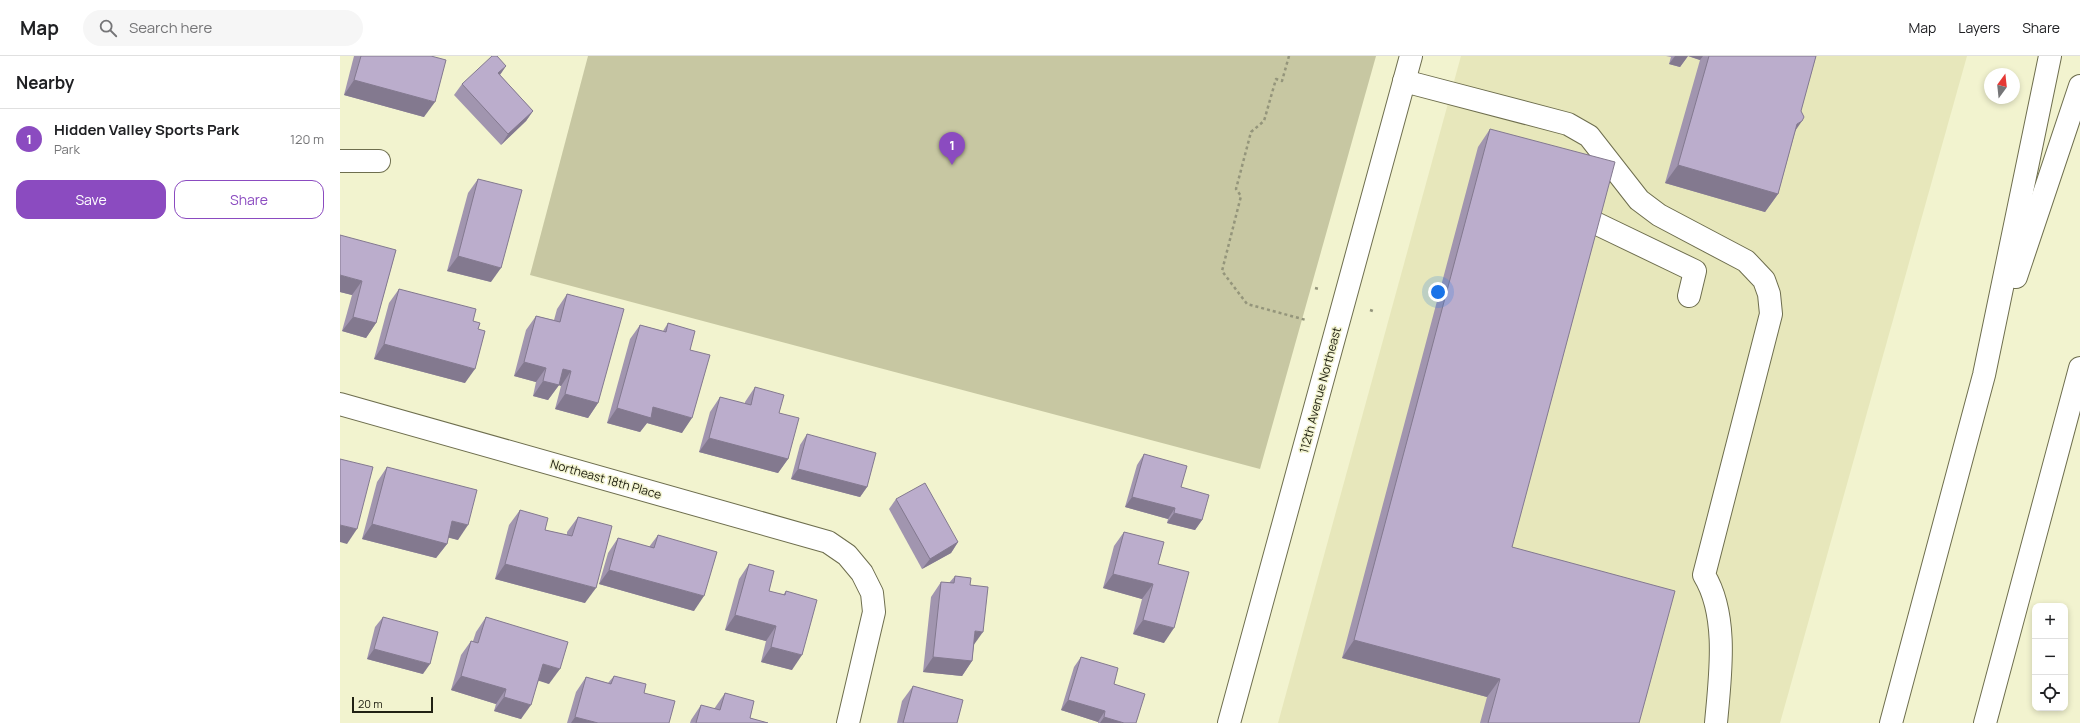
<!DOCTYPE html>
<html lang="en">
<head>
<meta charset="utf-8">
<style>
  :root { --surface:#fff; --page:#f6f6f6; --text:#202124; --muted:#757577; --line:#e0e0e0; --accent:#8b4bc0 }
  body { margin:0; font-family:Manrope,sans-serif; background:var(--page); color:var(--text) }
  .controls { position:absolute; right:12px; bottom:12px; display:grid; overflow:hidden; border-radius:8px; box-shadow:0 2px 6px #0003 }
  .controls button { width:36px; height:36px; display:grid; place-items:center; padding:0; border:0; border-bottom:1px solid var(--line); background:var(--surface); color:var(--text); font:20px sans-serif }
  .compass { position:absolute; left:1644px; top:12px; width:36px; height:36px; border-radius:50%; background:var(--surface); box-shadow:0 2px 6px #0003; rotate:15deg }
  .scale { position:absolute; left:12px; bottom:10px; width:81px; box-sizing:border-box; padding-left:4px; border:2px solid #212113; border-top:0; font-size:11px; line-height:14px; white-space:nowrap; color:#212113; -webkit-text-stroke:3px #f2f3cf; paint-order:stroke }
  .you { position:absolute; left:1098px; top:236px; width:14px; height:14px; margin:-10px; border:3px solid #fff; border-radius:50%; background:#1a73e8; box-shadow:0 0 0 6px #1a73e833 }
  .badge { display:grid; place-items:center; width:26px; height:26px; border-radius:50%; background:var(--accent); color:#fff; font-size:13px; font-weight:700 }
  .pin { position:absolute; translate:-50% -33px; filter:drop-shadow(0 1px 2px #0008) }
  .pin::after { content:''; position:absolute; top:21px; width:14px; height:12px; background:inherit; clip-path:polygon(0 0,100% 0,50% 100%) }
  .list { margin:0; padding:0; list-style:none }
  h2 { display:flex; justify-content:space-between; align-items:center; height:52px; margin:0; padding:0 16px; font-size:17px }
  h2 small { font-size:13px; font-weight:400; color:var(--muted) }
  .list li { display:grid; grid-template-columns:26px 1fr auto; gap:12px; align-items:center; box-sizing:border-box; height:60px; padding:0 16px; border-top:1px solid var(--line) }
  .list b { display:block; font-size:15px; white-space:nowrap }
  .list p { margin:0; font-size:13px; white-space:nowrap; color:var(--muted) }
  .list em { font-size:13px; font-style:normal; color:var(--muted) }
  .actions { display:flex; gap:8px; padding:12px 16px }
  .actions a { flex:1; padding:9px 0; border:1px solid var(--accent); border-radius:12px; text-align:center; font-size:14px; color:var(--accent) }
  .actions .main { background:var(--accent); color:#fff }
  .icon { flex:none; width:22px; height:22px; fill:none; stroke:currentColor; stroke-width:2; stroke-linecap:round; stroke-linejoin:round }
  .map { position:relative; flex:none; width:1740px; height:667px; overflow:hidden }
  header { display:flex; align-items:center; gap:24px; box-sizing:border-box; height:56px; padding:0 20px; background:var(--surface); border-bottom:1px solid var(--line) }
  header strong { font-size:19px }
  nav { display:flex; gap:22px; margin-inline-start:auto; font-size:14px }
  .search { width:280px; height:36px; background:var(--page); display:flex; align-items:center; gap:10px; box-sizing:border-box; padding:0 14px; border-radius:22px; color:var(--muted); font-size:15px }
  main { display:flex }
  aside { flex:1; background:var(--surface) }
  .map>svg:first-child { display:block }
  .built { fill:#e7e7bb }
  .green { fill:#c7c7a2 }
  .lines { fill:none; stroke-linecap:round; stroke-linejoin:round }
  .minor-casing { stroke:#6e6e4e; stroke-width:24 }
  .major-casing { stroke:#6e6e4e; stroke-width:24 }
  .highway-casing { stroke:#6e6e4e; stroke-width:24 }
  .path { stroke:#94957b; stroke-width:2.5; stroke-dasharray:3 3; stroke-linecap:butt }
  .minor { stroke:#fff; stroke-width:22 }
  .major { stroke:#fff; stroke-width:22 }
  .highway { stroke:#fff; stroke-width:22 }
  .wall { fill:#a195af }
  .shaded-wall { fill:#83798f }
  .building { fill:#bbadcc; stroke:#83798f }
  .labels { text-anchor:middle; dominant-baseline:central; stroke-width:3; stroke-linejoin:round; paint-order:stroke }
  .street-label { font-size:12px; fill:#212113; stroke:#f2f3cf }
</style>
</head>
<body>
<header>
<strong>Map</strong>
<div class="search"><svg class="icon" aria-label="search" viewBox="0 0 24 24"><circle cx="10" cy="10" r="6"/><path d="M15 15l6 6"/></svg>Search here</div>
<nav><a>Map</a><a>Layers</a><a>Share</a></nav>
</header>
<main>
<aside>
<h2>Nearby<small></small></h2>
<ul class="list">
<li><span class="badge">1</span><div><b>Hidden Valley Sports Park</b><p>Park</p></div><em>120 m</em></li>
</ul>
<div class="actions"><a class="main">Save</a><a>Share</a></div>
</aside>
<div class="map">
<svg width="1740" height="667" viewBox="0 0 1740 667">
  <rect width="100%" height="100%" fill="#f2f3cf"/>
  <polygon class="built" points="1121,0 1627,0 1440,667 938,667"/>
  <polygon class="green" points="248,0 1036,0 920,413 190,219"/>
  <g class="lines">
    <defs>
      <g id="minor">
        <path d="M1064 25 1228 68 1249 80 1299 144 1319 159 1406 205 1424 224 1429 238 1431 258 1364 519C1389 560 1380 621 1376 667"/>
        <polyline points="0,105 39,105"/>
        <polyline points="1251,165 1355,215 1349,240"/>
        <polyline points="0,348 488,486 507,499 522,517 532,537 534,556 508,667"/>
      </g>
      <polyline id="major" points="889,667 1071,0"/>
      <g id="highway">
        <polyline points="1676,221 1740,30"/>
        <polyline points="1551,667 1644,319 1710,0"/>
        <polyline points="1645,667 1740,312"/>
      </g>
    </defs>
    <use href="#minor" class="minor-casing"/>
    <use href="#major" class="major-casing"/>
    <use href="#highway" class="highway-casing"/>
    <g class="path">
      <polyline points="949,0 942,25 936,23 924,65 911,76 896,133 901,140 882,215 907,248 966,264"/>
      <polyline points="975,232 979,233"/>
      <polyline points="1030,254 1033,255"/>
    </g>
    <use href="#minor" class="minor"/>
    <use href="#major" class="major"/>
    <use href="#highway" class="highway"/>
  </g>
  <g class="wall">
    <polygon points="14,0 91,0 84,61 4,39"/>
    <polygon points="1326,0 1476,0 1455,76 1438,138 1425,156 1325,127 1360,4 1348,0 1340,11 1329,8 1331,1"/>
    <polygon points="166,10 160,19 193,55 186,65 161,89 114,39 122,28"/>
    <polygon points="1150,73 1172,491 1299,667 1140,667 1147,641 1002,602 1138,91"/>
    <polygon points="138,123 151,226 107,215 128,137"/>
    <polygon points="56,194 36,267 26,282 2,275 12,239 0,236"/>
    <polygon points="59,233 133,265 125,327 34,303 49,247"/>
    <polygon points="227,238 258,347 248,362 215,353 221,330 219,329 208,344 193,340 196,326 174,320 186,274 196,260 214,264 217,253"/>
    <polygon points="328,267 350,294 342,377 307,367 300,376 267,367 290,283 300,269 323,275"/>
    <polygon points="415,331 439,357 448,403 438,417 359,396 370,356 380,341 405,348 405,346"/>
    <polygon points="467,378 527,431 520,441 451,423 460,389"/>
    <polygon points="804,398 841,431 862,464 855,474 827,467 828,463 785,451 797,409"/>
    <polygon points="47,411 118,484 108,481 107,488 96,502 22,483 37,426"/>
    <polygon points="556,443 618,486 611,497 582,513 549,453"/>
    <polygon points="180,454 205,474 227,479 227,476 238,461 245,547 155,523 169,469"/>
    <polygon points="784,476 818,508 824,587 793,578 802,543 763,532 774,490"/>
    <polygon points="318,479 354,555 259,528 268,497 278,482 309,491"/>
    <polygon points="409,508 429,535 443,539 446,535 452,614 421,606 426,585 385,574 399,523"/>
    <polygon points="615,520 630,529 634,589 632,605 622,620 583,616 591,541 601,526 609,527"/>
    <polygon points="43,561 83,618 27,603 35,571"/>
    <polygon points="146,561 209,628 199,624 181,663 154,655 156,648 111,634 121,599 131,585 133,585 136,576"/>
    <polygon points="741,601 774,628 796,667 758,667 758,666 721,654 734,611"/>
    <polygon points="274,620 304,637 329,667 227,667 236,636 246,621 268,627"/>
    <polygon points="573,630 617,667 557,667 562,645"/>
    <polygon points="385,637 410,662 428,667 350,667 351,664 361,649 374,653"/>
  </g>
  <g class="shaded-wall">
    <polygon points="1335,0 1363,0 1360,4 1348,0 1340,11 1329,8"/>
    <polygon points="166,10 159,20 158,17"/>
    <polygon points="14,24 95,46 84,61 4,39"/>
    <polygon points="193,55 186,65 161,89 168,78"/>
    <polygon points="1462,65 1449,84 1457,68"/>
    <polygon points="1338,109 1438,138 1425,156 1325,127"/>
    <polygon points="118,200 161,212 151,226 107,215"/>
    <polygon points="0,219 22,225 12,239 0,236"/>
    <polygon points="13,261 36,267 26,282 2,275"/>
    <polygon points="44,288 135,313 125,327 34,303"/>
    <polygon points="184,306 206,312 196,326 174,320"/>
    <polygon points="223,313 231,315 221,330 213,327"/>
    <polygon points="203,325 219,329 208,344 193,340"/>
    <polygon points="225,338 258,347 248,362 215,353"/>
    <polygon points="313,351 352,362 342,377 307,367 300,376 267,367 277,352"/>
    <polygon points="369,382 448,403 438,417 359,396"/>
    <polygon points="458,413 527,431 520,441 451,423"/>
    <polygon points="792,441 835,452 828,463 785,451"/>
    <polygon points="834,457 862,464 855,474 827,467"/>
    <polygon points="112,465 128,469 118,484 102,480"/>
    <polygon points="32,468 107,488 96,502 22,483"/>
    <polygon points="0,469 17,473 7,488 0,486"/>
    <polygon points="618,486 611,497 582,513 590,503"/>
    <polygon points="165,508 256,532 245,547 155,523"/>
    <polygon points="269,514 364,540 354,555 259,528"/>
    <polygon points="773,518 813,528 802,543 763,532"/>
    <polygon points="395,559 436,570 426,585 385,574"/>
    <polygon points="803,564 834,572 824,587 793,578"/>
    <polygon points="635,575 643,576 633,590"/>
    <polygon points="1014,584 1160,623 1147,641 1002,602"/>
    <polygon points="431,591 462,599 452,614 421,606"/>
    <polygon points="34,593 90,608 83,618 27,603"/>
    <polygon points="593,601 632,605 622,620 583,616"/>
    <polygon points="203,608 220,613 209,628 193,623"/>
    <polygon points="121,620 166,633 156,648 111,634"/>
    <polygon points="164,641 191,649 181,663 154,655"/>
    <polygon points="728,644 765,655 758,666 721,654"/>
    <polygon points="235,661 258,667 231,667"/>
    <polygon points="764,661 784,667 760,667"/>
  </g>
  <g class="building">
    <polygon points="21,0 91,0 106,4 95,46 14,24"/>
    <polygon points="152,0 157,0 166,10 158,17 193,55 168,78 122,28"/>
    <polygon points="1369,0 1476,0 1461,55 1464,61 1462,65 1457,68 1438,138 1338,109"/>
    <polygon points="1150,73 1275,106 1172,491 1335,535 1299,667 1148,667 1160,623 1014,584"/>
    <polygon points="138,123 182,134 161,212 118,200"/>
    <polygon points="0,179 56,194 36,267 13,261 22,225 0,219"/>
    <polygon points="59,233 136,253 133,265 140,267 138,273 145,275 135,313 44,288"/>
    <polygon points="227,238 284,253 258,347 225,338 231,315 223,313 219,329 203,325 206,312 184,306 196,260 220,266"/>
    <polygon points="328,267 355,275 350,294 370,299 352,362 313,351 311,362 277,352 300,269 326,276"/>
    <polygon points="415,331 444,339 439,357 459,362 448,403 369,382 380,341 411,349"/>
    <polygon points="467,378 536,397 527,431 458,413"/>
    <polygon points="804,398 847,410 841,431 869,439 862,464 834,457 835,452 792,441"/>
    <polygon points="0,403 33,411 17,473 0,469"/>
    <polygon points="47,411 137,434 128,469 112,465 107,488 32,468"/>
    <polygon points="585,427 618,486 590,503 556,443"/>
    <polygon points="180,454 208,462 205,474 232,480 238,461 272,470 256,532 165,508"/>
    <polygon points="784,476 824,486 818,508 849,516 834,572 803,564 813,528 773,518"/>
    <polygon points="318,479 377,496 364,540 269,514 278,482 314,492"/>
    <polygon points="409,508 434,515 429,535 445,539 446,535 477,544 462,599 431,591 436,570 395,559"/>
    <polygon points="615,520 631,522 630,529 648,531 643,576 635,575 632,605 593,601 601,526 614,527"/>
    <polygon points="43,561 98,576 90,608 34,593"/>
    <polygon points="146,561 228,586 220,613 203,608 191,649 164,641 166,633 121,620 131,585 138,587"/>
    <polygon points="741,601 778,612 774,628 805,638 796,667 784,667 764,661 765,655 728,644"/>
    <polygon points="274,620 306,628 304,637 335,645 329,667 258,667 235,661 246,621 271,628"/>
    <polygon points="573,630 623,644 617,667 563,667"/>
    <polygon points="385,637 414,645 410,662 428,667 356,667 361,649 380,654"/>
  </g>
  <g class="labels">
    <g class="street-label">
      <text transform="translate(980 334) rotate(-75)">112th Avenue Northeast</text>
      <text transform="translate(266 423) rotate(16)">Northeast 18th Place</text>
    </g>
  </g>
</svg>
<div class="controls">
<button>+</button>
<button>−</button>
<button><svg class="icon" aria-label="locate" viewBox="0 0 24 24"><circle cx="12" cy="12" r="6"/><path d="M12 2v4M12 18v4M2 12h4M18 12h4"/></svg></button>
</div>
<svg class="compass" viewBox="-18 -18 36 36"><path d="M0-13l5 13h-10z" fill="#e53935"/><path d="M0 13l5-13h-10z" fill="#757577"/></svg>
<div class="scale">20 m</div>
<div class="you"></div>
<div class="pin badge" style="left:612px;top:109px">1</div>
</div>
</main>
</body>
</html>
